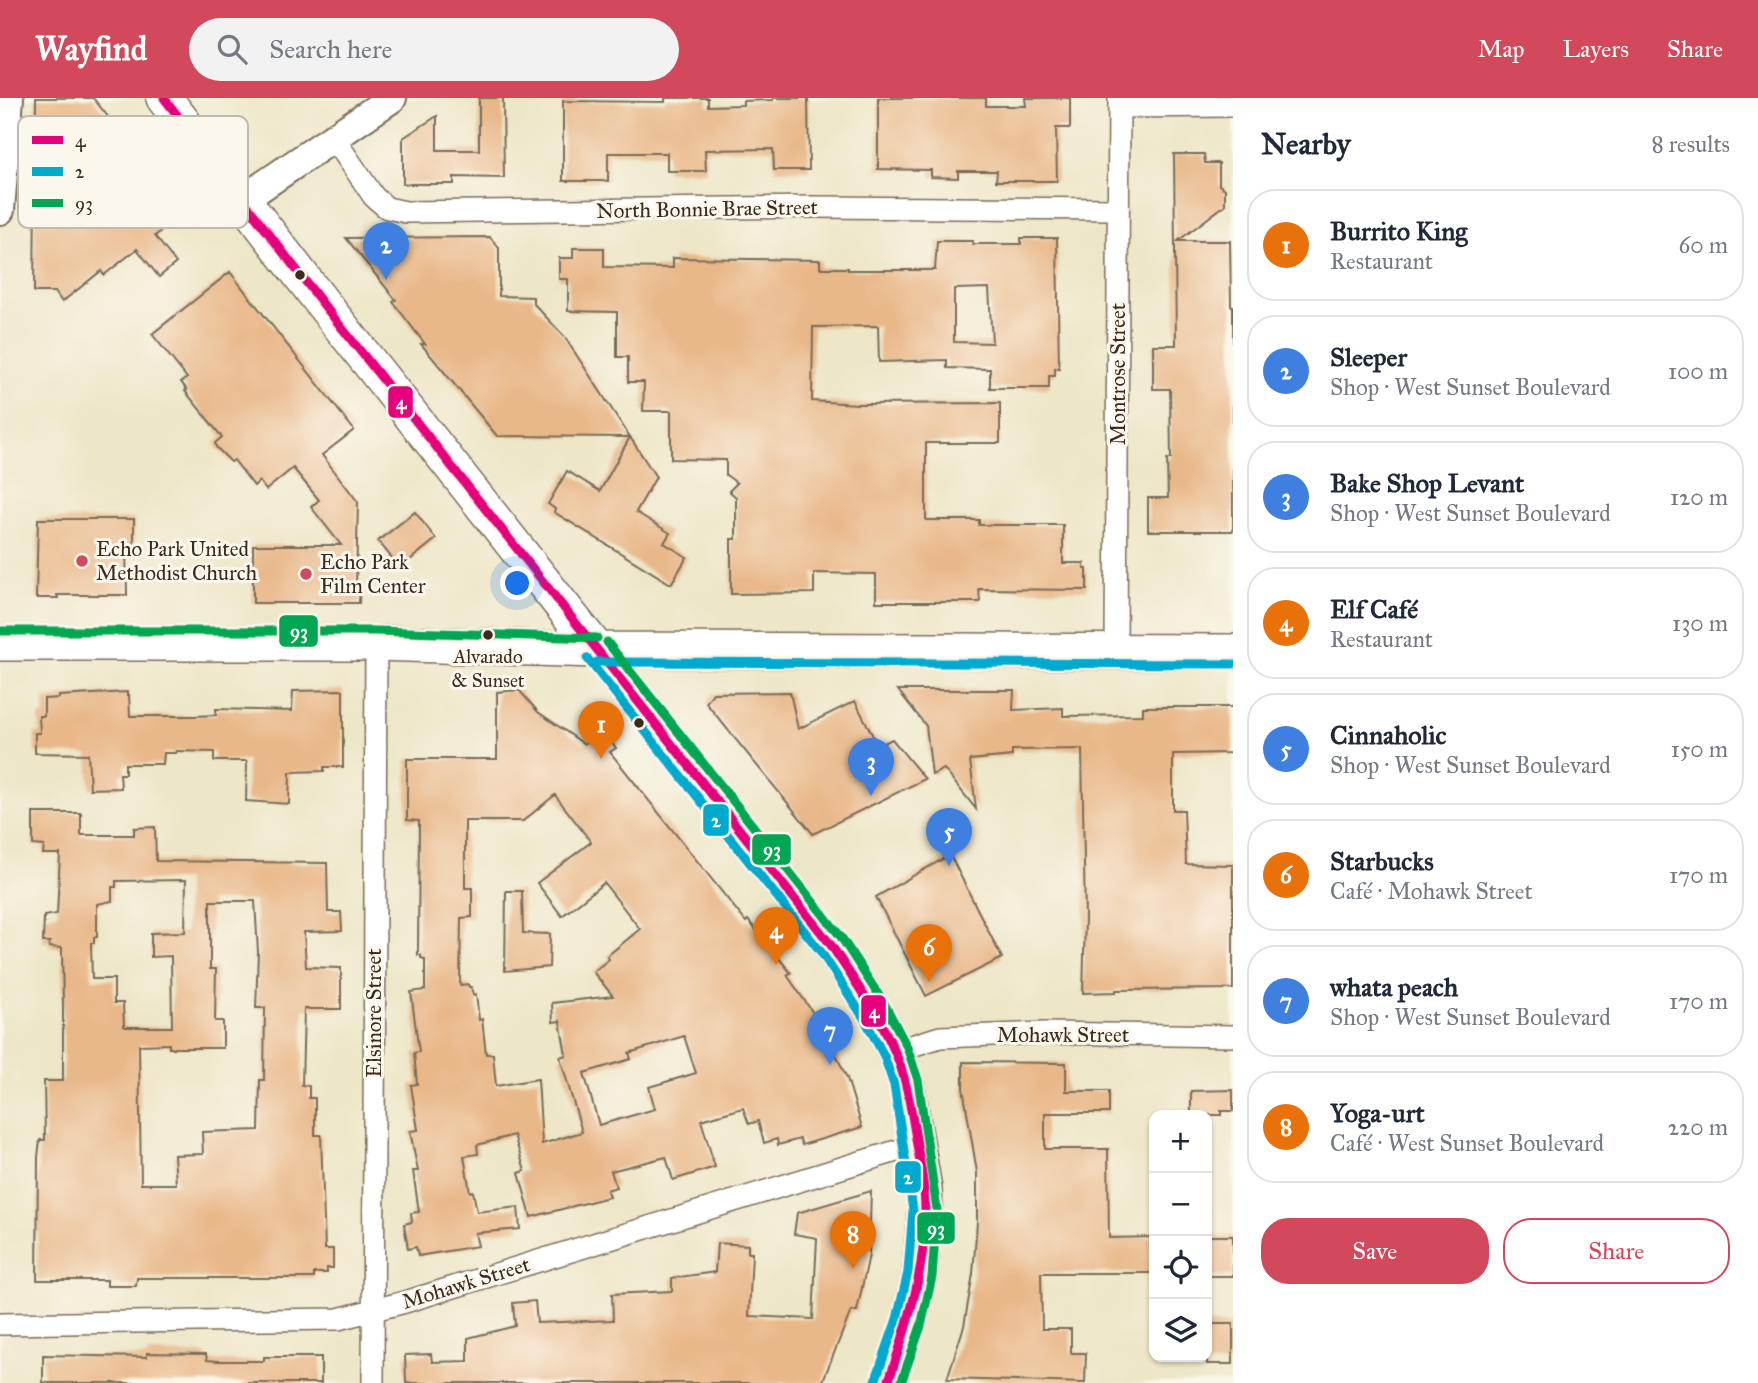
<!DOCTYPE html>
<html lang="en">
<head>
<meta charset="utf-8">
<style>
  :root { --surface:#fff; --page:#f2f2f3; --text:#1f2937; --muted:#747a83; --line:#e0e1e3; --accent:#d1495b }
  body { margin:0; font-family:"IM FELL Great Primer",serif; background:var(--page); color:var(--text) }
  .controls { position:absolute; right:21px; bottom:21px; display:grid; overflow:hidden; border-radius:14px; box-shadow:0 2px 5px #0004 }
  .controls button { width:63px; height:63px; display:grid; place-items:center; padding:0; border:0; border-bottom:2px solid var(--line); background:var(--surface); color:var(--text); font:35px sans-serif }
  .you { position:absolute; left:518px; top:486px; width:24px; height:24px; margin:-18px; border:5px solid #fff; border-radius:50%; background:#1a73e8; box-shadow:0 0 0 10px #1a73e833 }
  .badge { display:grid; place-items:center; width:46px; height:46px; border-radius:50%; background:var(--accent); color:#fff; font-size:23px; font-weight:700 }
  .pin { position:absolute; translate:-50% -58px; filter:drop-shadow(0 2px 4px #0008) }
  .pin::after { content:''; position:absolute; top:37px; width:24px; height:21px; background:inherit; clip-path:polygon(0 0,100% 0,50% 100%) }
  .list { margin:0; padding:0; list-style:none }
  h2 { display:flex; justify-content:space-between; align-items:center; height:91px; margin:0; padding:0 28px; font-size:30px }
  h2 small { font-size:23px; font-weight:400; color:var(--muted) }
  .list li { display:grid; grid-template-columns:46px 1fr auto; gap:21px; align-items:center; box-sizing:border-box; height:112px; margin:0 14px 14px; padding:0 14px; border:2px solid var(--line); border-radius:28px }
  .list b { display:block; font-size:26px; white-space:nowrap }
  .list p { margin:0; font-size:23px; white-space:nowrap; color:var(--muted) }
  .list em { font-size:23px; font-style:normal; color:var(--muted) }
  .actions { display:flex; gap:14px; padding:21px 28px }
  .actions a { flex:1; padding:16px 0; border:2px solid var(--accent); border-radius:28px; text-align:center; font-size:24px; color:var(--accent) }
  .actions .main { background:var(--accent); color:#fff }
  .icon { flex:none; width:38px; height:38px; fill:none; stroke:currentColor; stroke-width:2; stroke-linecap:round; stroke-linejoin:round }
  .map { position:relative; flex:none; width:1233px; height:1285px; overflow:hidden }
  header { display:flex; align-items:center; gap:42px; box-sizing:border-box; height:98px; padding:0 35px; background:var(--accent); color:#fff }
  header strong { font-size:33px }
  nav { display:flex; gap:38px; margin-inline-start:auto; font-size:24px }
  .search { width:490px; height:63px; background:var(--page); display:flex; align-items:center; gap:18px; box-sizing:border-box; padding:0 24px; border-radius:38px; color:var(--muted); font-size:26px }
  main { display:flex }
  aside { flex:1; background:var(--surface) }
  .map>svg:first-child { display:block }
  .building { fill:#e9b889; fill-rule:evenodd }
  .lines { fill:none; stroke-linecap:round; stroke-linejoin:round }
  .minor-casing { stroke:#796c59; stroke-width:24 }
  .tertiary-casing { stroke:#796c59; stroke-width:32 }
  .primary-casing { stroke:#796c59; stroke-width:38 }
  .minor { stroke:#fff; stroke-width:21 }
  .tertiary { stroke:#fff; stroke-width:28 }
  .primary { stroke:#fff; stroke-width:35 }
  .bus-1-casing { stroke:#fbf7ec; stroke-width:14 }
  .bus-2-casing { stroke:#fbf7ec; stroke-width:14 }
  .bus-3-casing { stroke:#fbf7ec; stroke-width:14 }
  .bus-1 { stroke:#e5007d; stroke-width:9 }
  .bus-2 { stroke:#00a9ce; stroke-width:9 }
  .bus-3 { stroke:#00a651; stroke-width:9 }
  .bus-dot { fill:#3b2a1e; stroke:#fbf7ec; stroke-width:2.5 }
  .poi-dot { fill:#d1495b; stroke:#fbf7ec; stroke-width:2.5 }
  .labels { text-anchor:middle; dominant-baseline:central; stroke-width:6; stroke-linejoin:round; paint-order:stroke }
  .bus-label { font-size:19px; fill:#3b2a1e; stroke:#fbf7ec }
  .street-label { font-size:21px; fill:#3b2a1e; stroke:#fbf7ec }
  .poi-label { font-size:21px; fill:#3b2a1e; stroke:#fbf7ec; text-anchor:start }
  .key { fill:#fbf7ec; stroke:#c1baae; stroke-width:2 }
  .key-label { font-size:19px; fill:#3b2a1e }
  .line-badge { stroke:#fbf7ec; stroke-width:2.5 }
  .badge-label { font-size:19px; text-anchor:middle; font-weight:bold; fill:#fff }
</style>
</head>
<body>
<header>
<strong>Wayfind</strong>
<div class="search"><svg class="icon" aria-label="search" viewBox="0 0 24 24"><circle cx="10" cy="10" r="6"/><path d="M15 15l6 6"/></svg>Search here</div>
<nav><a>Map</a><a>Layers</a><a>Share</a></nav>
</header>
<main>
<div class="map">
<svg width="1233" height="1285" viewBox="0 0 1233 1285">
  <rect width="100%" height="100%" fill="#fbf7ec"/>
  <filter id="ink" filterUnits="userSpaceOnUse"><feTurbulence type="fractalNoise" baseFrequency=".0143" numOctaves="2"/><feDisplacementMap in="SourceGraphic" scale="14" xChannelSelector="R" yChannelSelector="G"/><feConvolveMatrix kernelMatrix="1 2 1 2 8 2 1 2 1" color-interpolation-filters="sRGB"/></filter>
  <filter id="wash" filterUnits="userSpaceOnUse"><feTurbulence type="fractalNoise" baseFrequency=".00686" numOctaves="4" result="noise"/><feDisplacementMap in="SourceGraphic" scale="28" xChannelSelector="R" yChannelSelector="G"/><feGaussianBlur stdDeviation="1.57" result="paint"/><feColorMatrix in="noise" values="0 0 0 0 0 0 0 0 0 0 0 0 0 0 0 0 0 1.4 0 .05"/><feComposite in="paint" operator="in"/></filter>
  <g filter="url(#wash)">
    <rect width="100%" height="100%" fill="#ede6c7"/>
    <g id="blocks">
      <g class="building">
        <polygon points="36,0 93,0 184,114 155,138 176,165 159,179 137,151 104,177 101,173 62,204 55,194 34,194"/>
        <polygon points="479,0 503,0 504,80 454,79 454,86 403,86 403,40 437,18 437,52 479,52"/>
        <polygon points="665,0 708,0 708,8 743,7 743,3 773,2 773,0 808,0 809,72 774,72 773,51 705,52 706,73 667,73 667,55 608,55 608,83 563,83 563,3 665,4"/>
        <polygon points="878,0 986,0 986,8 1026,8 1025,0 1070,0 1070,30 1056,30 1057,83 996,83 997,73 958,73 958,80 931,79 931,72 878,71"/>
        <polygon points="1174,56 1204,56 1205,65 1219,65 1219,87 1225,91 1225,107 1178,143 1230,143 1231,208 1233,208 1233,433 1148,433 1148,400 1168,400 1167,361 1171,361 1170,291 1153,291 1153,247 1176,247"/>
        <polygon points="490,139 499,150 499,198 533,199 533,205 564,238 630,339 497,338 421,246 425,246 393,204 396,202 346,140"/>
        <path d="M1021 140H1057L1059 271 1055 270V278H1049V290H990V271L947 270V262L879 264 878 228 813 229 812 303 857 306 1000 305V345H926V422H979V427H1063V465H1084V471H1087V492L979 491 980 504H876V476L814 475V495L731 496V441H736V399L729 393 737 385 726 377V362L671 361V313H643L644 284H628V259H617V214L568 213V181H559V160H573V150H604V169L673 170V160L820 162V170H848V172H935L937 143H973V146H1021ZM989 190 992 245 954 244V191Z"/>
        <polygon points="230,174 354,332 322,357 358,404 356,487 360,487 359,505 253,505 253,447 341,447 311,409 319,402 293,370 266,392 259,383 254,388 234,362 231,364 216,349 215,345 222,339 185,293 187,292 181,284 187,280 152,236"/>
        <polygon points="630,339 656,379 636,414 670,435 664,445 687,459 671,486 554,414 555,411 548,406 567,373 600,393"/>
        <polygon points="415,414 436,441 400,470 378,443"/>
        <polygon points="38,421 134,421 134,449 126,449 127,497 57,497 58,500 36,500"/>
        <polygon points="343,592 343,669 324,669 324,673 290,674 289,706 246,703 247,663 214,663 214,654 176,653 176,655 164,655 163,666 125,666 125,676 120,676 121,690 90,691 88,656 35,655 35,635 40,635 39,618 44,618 44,601 59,600 59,598 127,594 127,597 129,597 130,618 195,618 216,617 216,611 292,613 293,593"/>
        <path d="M519 592 538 614 584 646 602 632 616 650 610 654 746 824 748 822 791 875 787 877 824 931 847 980 862 1029 802 1047 800 1041 778 1047 777 1041 764 1045 758 1023 749 1026 743 1010 701 1022 715 1069 673 1082 666 1059 611 1073 616 1089 607 1092 609 1099 531 1119 519 1075 525 1073 514 1037 477 1047 478 1056 464 1058 470 1094 473 1093 477 1114 518 1109 520 1131 475 1135 478 1148 418 1158 416 1149 408 1151 404 1126 412 1124 411 1115 419 1114 413 1073H418L410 1033 418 1032 411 987 417 986 414 955 419 954 411 894 425 892V861L421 860V857H418L419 723 407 722V661H497V594ZM555 697 591 744 537 785 562 818 604 785 640 831 607 858 609 861 593 874 613 898 552 905 553 924 560 923 566 957 560 959 582 1034 542 1046 538 981 496 988 493 956H486L482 921 479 922 476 896 473 897 471 889H469L468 886 460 887 461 820 472 819V790H465V723H523ZM684 938 696 975 649 989 655 1011 599 1027 584 975 631 961 629 955Z"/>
        <polygon points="898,592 1014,592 1013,612 1063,610 1063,618 1143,617 1143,609 1233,609 1233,655 1173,656 1173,712 1184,712 1186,766 1233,767 1233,891 1116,892 1116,894 1083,895 1085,821 1082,651 1012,652 1012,658 970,662 976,711 944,671 932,677 926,628"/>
        <polygon points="790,594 798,631 855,603 878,648 892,641 925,681 813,736 706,605 713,595"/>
        <path d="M33 715H81V737H134V730L155 729 156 763 327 765 328 814H341L342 833 304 834 306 869 341 870V911H304L302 987 309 988V1000H315V1037H321L325 1151H333V1170H327V1175H314V1180H137L136 1188H107V1182H37L38 1059 40 1042H45L44 983H63V909L62 850 49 849 50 844H43L44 818 57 816 60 756H43L44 748 33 747ZM186 782 185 834 151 835V859L171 858 172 929H124L123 905H114V881H92L91 845H94V839H97V806L112 803V789H116V783ZM210 803H255L258 854 256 910H265L264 982H260L259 1032 202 1034 203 1056 174 1057 176 1086H141L139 947 169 946V950H223V923H215L216 871H210Z"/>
        <polygon points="950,757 1002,860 926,898 876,799"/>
        <polygon points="506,793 522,793 523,835 550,836 549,869 505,873"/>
        <polygon points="963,964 1066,965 1066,993 1109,993 1109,1015 1045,1015 1045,1051 1108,1051 1109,1140 1154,1139 1154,1175 1041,1175 1042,1231 1071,1231 1071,1255 1086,1255 1085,1285 947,1281 964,1228 973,1176 977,1124 977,1074 963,990"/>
        <polygon points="1233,992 1233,1013 1221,1013 1221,1017 1191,1017 1191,993"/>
        <polygon points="871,1093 869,1157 857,1213 851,1213 822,1285 406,1285 405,1257 431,1256 432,1264 468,1263 468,1240 515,1228 513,1205 535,1203 537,1225 613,1222 612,1196 672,1193 672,1180 715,1174 717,1145 748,1147 748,1155 752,1155 749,1218 813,1221 817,1140 794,1136 797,1115"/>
        <rect x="1207" y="1138" width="26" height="40"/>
        <rect x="1207" y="1226" width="26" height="40"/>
        <polygon points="147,1255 206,1256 207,1262 218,1263 264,1263 264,1259 321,1259 321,1285 43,1285 43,1257 147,1259"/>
      </g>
    </g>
  </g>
  <g filter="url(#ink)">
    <use href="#blocks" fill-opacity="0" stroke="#796c59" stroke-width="2"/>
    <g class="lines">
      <defs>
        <g id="minor">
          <polyline points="1119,9 1233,8"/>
          <polyline points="333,39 374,99 387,110 406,114 813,109 1118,111"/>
          <polyline points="1116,553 1119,0"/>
          <polyline points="895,953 940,939 1044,935 1233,938"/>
          <polyline points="0,1226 338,1221 405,1204 916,1047"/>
          <polyline points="373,1285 376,545"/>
        </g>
        <g id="tertiary">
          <polyline points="242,102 392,0"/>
          <polyline points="0,112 9,0"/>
        </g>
        <g id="primary">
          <polyline points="164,0 323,206 831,847 875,914 895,953 906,984 924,1091 925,1112 920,1176 909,1224 888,1285"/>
          <polyline points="0,545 376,545 597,552 1233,554"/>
        </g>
      </defs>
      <use href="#minor" class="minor-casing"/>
      <use href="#tertiary" class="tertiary-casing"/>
      <use href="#primary" class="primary-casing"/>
      <use href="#minor" class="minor"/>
      <use href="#tertiary" class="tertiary"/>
      <use href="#primary" class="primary"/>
      <defs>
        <path id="bus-1" d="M164 0 323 206 831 847C853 881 878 915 894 952 906 978 910 1006 915 1035 918 1054 922 1073 924 1092 930 1159 909 1223 888 1285"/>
        <g id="bus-2">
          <polyline points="587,560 821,854 864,920 884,958 894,987 913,1112 908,1174 897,1221 876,1281"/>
          <polyline points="597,564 1233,566"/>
        </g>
        <g id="bus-3">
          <polyline points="0,533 376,533 597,540"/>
          <polyline points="607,544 841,839 885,907 907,949 918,982 937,1112 932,1179 921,1228 901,1285"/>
        </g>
      </defs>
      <use href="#bus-1" class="bus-1-casing"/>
      <use href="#bus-2" class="bus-2-casing"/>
      <use href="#bus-3" class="bus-3-casing"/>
      <use href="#bus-1" class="bus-1"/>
      <use href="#bus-2" class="bus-2"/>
      <use href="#bus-3" class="bus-3"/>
    </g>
  </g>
  <g class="bus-dot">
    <circle cx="300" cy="177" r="6"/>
    <circle cx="488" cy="537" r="6"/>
    <circle cx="639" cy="625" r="6"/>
  </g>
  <g class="poi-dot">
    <circle cx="82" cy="463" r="7"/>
    <circle cx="306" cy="476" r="7"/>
  </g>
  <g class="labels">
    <g class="bus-label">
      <text x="488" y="558">Alvarado<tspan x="488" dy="24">&amp; Sunset</tspan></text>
    </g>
    <g class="street-label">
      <text transform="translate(707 111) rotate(-1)">North Bonnie Brae Street</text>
      <text transform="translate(1118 276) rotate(-90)">Montrose Street</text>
      <text transform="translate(374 915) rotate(-90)">Elsinore Street</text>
      <text x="1063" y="937">Mohawk Street</text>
      <text transform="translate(466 1185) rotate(-17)">Mohawk Street</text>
    </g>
    <g class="poi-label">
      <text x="96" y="451">Echo Park United<tspan x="96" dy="24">Methodist Church</tspan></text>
      <text x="320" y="464">Echo Park<tspan x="320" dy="24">Film Center</tspan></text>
    </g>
  </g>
  <rect x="18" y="18" width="230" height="112" rx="10" class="key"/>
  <rect x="32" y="38" width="31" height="8" fill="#e5007d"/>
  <rect x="32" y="69" width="31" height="9" fill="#00a9ce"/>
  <rect x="32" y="101" width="31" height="8" fill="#00a651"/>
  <g class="key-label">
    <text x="75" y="49">4</text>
    <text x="75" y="80">2</text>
    <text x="75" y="112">93</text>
  </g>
  <g class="line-badge">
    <rect x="387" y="287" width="27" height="34" rx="7" fill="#e5007d"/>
    <rect x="278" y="516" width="41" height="34" rx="7" fill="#00a651"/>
    <rect x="702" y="705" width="28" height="34" rx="7" fill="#00a9ce"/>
    <rect x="751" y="735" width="41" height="33" rx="7" fill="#00a651"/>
    <rect x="860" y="896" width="27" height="34" rx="7" fill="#e5007d"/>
    <rect x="894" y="1062" width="28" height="34" rx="7" fill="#00a9ce"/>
    <rect x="916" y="1113" width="40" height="34" rx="7" fill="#00a651"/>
  </g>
  <g class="badge-label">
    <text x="401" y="311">4</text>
    <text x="299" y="540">93</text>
    <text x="716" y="729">2</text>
    <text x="772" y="758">93</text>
    <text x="874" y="920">4</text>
    <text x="908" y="1086">2</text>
    <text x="936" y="1137">93</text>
  </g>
</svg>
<div class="controls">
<button>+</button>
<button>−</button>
<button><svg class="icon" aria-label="locate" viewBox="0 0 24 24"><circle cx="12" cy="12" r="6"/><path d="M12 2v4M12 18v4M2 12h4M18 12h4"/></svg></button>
<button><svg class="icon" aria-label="layers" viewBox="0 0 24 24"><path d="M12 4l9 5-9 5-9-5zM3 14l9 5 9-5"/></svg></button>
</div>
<div class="you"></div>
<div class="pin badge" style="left:601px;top:661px;background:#e8710a">1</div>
<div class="pin badge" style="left:386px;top:182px;background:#3f7fe0">2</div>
<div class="pin badge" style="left:871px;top:698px;background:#3f7fe0">3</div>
<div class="pin badge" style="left:776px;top:867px;background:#e8710a">4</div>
<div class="pin badge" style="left:949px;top:768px;background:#3f7fe0">5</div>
<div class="pin badge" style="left:929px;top:884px;background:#e8710a">6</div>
<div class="pin badge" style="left:830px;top:967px;background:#3f7fe0">7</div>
<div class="pin badge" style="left:853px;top:1171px;background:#e8710a">8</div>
</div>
<aside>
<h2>Nearby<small>8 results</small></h2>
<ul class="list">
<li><span class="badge" style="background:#e8710a">1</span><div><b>Burrito King</b><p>Restaurant</p></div><em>60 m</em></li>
<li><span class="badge" style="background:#3f7fe0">2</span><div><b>Sleeper</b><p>Shop · West Sunset Boulevard</p></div><em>100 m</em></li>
<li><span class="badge" style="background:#3f7fe0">3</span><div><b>Bake Shop Levant</b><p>Shop · West Sunset Boulevard</p></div><em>120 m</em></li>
<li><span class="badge" style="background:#e8710a">4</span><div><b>Elf Café</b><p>Restaurant</p></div><em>130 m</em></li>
<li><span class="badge" style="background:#3f7fe0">5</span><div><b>Cinnaholic</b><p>Shop · West Sunset Boulevard</p></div><em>150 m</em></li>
<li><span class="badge" style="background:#e8710a">6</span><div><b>Starbucks</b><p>Café · Mohawk Street</p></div><em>170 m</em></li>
<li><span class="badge" style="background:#3f7fe0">7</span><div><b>whata peach</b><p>Shop · West Sunset Boulevard</p></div><em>170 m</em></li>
<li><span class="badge" style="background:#e8710a">8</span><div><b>Yoga-urt</b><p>Café · West Sunset Boulevard</p></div><em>220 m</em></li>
</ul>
<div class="actions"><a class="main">Save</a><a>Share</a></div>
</aside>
</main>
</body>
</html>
